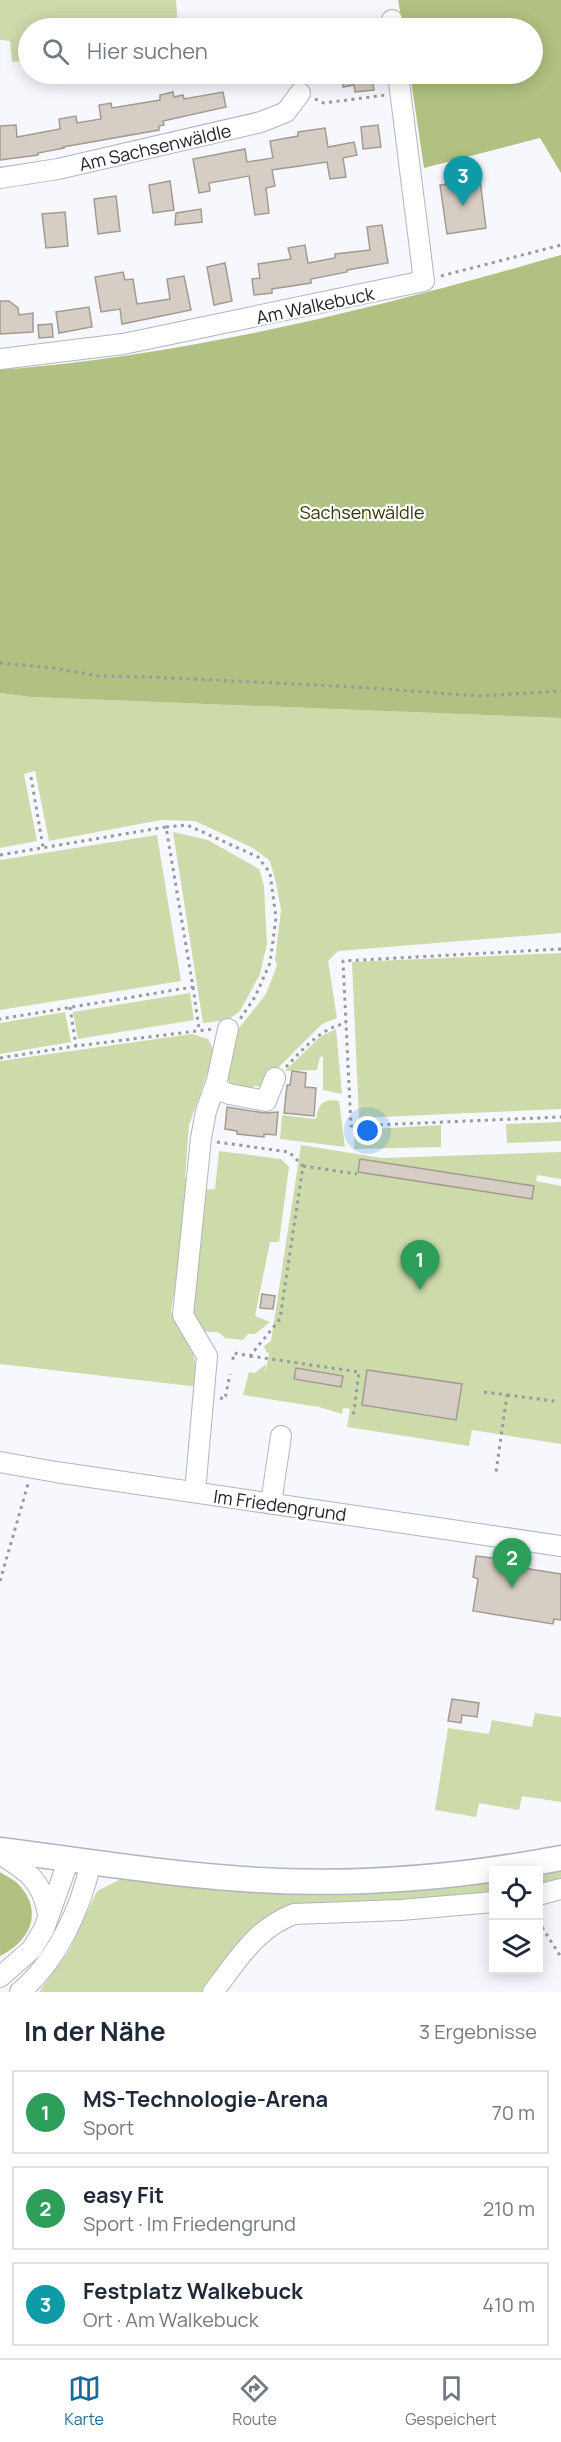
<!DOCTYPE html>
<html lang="de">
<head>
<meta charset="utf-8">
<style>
  :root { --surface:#fff; --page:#f6f6f7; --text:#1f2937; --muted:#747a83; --line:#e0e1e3; --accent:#196d9d }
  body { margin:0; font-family:Manrope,sans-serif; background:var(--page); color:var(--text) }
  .controls { position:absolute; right:18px; bottom:18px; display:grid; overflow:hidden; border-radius:0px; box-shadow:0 3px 15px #0003 }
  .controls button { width:54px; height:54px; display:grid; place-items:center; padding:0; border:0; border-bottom:2px solid var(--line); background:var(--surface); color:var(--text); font:30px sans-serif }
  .you { position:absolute; left:368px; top:1131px; width:21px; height:21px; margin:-15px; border:4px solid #fff; border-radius:50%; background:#1a73e8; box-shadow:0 0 0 9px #1a73e833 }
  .badge { display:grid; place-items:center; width:39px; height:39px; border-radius:50%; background:var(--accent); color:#fff; font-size:20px; font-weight:700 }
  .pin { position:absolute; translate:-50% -50px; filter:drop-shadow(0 2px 3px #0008) }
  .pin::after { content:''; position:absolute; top:32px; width:21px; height:18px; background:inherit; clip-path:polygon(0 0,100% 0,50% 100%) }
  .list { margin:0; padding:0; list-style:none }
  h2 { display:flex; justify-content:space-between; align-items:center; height:78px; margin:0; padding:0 24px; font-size:26px }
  h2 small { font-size:20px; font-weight:400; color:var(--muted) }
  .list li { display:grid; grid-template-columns:39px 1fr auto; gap:18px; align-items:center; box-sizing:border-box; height:84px; margin:0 12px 12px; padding:0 12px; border:2px solid var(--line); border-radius:0px }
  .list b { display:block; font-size:22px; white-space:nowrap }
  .list p { margin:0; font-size:20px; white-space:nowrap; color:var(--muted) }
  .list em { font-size:20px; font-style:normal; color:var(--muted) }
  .icon { flex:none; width:33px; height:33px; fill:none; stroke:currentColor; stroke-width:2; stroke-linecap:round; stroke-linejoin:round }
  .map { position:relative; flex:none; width:561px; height:1992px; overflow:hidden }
  .search { position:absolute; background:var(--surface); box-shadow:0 3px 15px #0003; left:18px; right:18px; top:18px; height:66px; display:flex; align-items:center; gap:15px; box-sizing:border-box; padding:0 21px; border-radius:33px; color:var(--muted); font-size:22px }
  .sheet { height:366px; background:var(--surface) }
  nav { display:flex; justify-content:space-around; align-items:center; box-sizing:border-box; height:84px; border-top:2px solid var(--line); background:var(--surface); font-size:16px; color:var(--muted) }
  nav a { display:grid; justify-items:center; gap:3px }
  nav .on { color:var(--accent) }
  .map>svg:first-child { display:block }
  .green { fill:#cddaaa }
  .forest { fill:#b1c181 }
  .building { fill:#d6cec4; stroke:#a39b92; stroke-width:1.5 }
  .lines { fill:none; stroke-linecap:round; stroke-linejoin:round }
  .minor-casing { stroke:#b2b4bf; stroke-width:22 }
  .major-casing { stroke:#b2b4bf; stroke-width:27 }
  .path { stroke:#989a9f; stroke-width:3; stroke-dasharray:3 4.5; stroke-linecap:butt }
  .minor { stroke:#fff; stroke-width:20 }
  .major { stroke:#fff; stroke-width:24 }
  .labels { text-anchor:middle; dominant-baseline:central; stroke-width:4.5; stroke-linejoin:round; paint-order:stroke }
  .street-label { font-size:18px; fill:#222327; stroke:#fff }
  .park-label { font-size:18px; fill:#2f3806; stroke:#fff }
</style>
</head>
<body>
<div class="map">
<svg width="561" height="1992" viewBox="0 0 561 1992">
  <rect width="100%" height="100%" fill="#f6f8fe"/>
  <g class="green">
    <polygon points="0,0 176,0 178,28 28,28 28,60 12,62 10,41 0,40"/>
    <polygon points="0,693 31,697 561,718 561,933 338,951 328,961 337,1018 322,1024 266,1080 263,1087 253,1086 252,1094 235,1089 230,1084 226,1073 236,1032 266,994 277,965 275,960 281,910 276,883 270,861 253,848 195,821 161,820 49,841 35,771 24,774 37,841 0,848"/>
    <polygon points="173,832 208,840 259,869 264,886 267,944 260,974 240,1011 228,1020 203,1023"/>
    <polygon points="157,835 181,981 0,1010 0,860"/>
    <polygon points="561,953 561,1109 359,1118 352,962"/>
    <polygon points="190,993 194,1020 78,1039 73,1012"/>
    <polygon points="65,1012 71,1042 0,1054 0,1023"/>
    <polygon points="336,1029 342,1094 323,1090 323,1056 320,1057 317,1070 285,1071 320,1037"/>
    <path d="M192 1034 208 1039 213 1049 211 1062 189 1125 185 1177 191 1189 171 1312C190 1343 195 1350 199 1387L0 1364V1061Z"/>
    <path d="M330 1100 339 1101 345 1147 280 1139 282 1115 316 1119C318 1109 319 1102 330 1100Z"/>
    <polygon points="561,1122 561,1141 507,1143 506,1124"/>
    <polygon points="441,1125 441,1147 354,1149 354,1130"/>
    <polygon points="301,1145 382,1158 561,1152 561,1179 537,1175 536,1181 561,1186 561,1444 472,1430 469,1446 347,1427 350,1409 343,1408 342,1414 319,1407 243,1395 249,1372 255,1373 266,1364 265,1375 269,1353 266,1352 264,1346 271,1341"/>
    <polygon points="219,1151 281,1159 289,1167 279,1242 270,1242 255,1316 270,1322 255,1334 248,1334 243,1340 225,1338 218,1332 208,1332 198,1329 191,1307 200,1190 215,1189"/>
    <polygon points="535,1713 561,1717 561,1802 522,1796 519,1810 479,1803 476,1817 435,1810 448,1728 489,1734 492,1720 532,1727"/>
    <polygon points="561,1864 561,1880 539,1885 538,1870"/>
    <polygon points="493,1876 493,1893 269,1916 252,1928 202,1992 39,1992 69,1951 97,1891 121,1879 252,1891"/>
  </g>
  <g class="forest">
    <polygon points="398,0 561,0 561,173 540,138 424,168 410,74 532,74 532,28 403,28"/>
    <path d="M561 255V718L31 697 0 693V370C191 355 378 308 561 255Z"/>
    <path d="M0 1872C6 1876 15 1880 20 1886 44 1913 29 1942 0 1956Z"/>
  </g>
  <g class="building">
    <polygon points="342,74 384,74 384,81 373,83 374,90 355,92 354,85 343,87"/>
    <polygon points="173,92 174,97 183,95 184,99 223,92 226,107 163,121 164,125 159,126 159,130 63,147 64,148 38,153 38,155 0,160 0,126 16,125 17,137 60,129 59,119 76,116 77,123 101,119 99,105 111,103 112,108 160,100 160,95"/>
    <polygon points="378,125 381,147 363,149 361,127"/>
    <polygon points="325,128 328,147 354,142 357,155 343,158 346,177 330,179 327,162 272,170 275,186 266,188 269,213 255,215 249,176 209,183 210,191 199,193 193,159 245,149 247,162 273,158 270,141 298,136 298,132"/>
    <polygon points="480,180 486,228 447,234 440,185"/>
    <polygon points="170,181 174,210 153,213 149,185"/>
    <polygon points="116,196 120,231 98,234 94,199"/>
    <polygon points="201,209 202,222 175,225 176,213"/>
    <polygon points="65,212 68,246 46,248 42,214"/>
    <polygon points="382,225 388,263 347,270 347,272 311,279 311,283 272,289 272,293 254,295 252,279 260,278 258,264 291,259 288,248 305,245 308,263 335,258 335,254 370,250 367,227"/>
    <polygon points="225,263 232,301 214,305 207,267"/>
    <polygon points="123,272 125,280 133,279 137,304 170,299 167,279 184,276 191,310 122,324 120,309 101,312 95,277"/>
    <polygon points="0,301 9,301 18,308 19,315 33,313 33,332 0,334"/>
    <polygon points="89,307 92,327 59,333 56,312"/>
    <polygon points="52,324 53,337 39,338 38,325"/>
    <polygon points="292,1071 306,1073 305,1087 316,1088 314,1116 284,1113 287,1085 290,1085"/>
    <polygon points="227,1107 264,1113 278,1112 276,1135 264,1134 264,1137 237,1134 237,1131 225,1129"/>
    <polygon points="360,1159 534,1186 532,1199 358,1172"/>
    <polygon points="262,1294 275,1296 273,1309 260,1308"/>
    <polygon points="296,1368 343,1376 341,1387 294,1379"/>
    <polygon points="367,1370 462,1384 456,1420 362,1405"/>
    <polygon points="476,1556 499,1559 498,1564 561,1574 561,1620 554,1619 553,1624 473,1611 478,1579 473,1577"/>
    <polygon points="452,1699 479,1703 477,1717 462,1715 461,1723 448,1721"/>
  </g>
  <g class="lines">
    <defs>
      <g id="minor">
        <polyline points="392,20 393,28"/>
        <polyline points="0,178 58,169 261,122 286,112 300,93"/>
        <polyline points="0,359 123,344 424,281 398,74"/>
        <polyline points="215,1088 229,1094 266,1101 275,1078"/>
        <polyline points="0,1462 56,1472 561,1546"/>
        <polyline points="195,1492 207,1356 183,1315 201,1138 206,1111 217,1080 228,1029"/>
        <polyline points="271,1503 281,1436"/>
        <path d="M0 1854C27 1871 42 1880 48 1914"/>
        <polyline points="538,1895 561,1889"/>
        <polyline points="0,1977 32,1949 44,1929 69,1859"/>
        <path d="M20 1992C57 1961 81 1908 91 1862"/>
        <path d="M213 1992C238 1960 255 1929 294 1914L401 1910 494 1902"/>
      </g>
      <path id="major" d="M0 1850C86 1861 171 1875 258 1880 360 1886 461 1877 561 1858"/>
    </defs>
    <use href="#minor" class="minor-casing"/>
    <use href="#major" class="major-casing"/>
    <g class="path">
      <polyline points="315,99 324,103 386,95"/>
      <polyline points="441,276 561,245"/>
      <polyline points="0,663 54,668 98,676 151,677 356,687 480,696 561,691"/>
      <polyline points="31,777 43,847"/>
      <polyline points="166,827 187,825 258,857 270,873 276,918 270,963 255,997 240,1019"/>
      <polyline points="0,855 166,827 193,987 0,1019"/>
      <polyline points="561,949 343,961 351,1126 561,1117"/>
      <polyline points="193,987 199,1029"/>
      <polyline points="70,1007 76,1046"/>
      <polyline points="0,1058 76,1046 213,1029"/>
      <path d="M286 1067C304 1048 320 1029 346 1023"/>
      <polyline points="217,1142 289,1152 303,1166 280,1319 250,1356 234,1353 232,1364"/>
      <polyline points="303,1166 357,1174"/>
      <polyline points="250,1356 359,1372 353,1418"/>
      <polyline points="484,1392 507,1395 496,1472"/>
      <polyline points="507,1395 554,1401"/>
      <polyline points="220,1398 225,1399 230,1374"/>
      <polyline points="0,1581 28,1484"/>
      <polyline points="538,1921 561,1957"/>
    </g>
    <use href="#minor" class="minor"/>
    <use href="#major" class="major"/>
  </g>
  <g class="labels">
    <g class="street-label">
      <text transform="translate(155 147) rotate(-13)">Am Sachsenwäldle</text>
      <text transform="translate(315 305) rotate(-12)">Am Walkebuck</text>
      <text transform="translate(280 1505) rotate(8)">Im Friedengrund</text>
    </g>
    <g class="park-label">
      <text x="362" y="512">Sachsenwäldle</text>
    </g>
  </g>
</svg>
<div class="controls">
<button><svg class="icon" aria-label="locate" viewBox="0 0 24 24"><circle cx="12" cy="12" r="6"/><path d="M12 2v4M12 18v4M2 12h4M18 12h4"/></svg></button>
<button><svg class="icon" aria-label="layers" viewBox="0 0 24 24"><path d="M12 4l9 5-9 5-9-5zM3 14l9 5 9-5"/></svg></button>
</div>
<div class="you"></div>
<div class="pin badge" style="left:420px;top:1290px;background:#2e9e5b">1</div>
<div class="pin badge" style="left:512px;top:1588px;background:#2e9e5b">2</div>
<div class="pin badge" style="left:463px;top:206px;background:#0f9aa8">3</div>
<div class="search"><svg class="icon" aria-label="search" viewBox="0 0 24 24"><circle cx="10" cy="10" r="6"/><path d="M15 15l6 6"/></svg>Hier suchen</div>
</div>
<section class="sheet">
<h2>In der Nähe<small>3 Ergebnisse</small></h2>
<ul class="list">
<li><span class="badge" style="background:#2e9e5b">1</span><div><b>MS-Technologie-Arena</b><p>Sport</p></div><em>70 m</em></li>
<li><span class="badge" style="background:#2e9e5b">2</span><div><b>easy Fit</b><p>Sport · Im Friedengrund</p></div><em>210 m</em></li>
<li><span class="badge" style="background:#0f9aa8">3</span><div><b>Festplatz Walkebuck</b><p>Ort · Am Walkebuck</p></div><em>410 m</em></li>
</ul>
</section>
<nav>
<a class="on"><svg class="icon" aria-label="map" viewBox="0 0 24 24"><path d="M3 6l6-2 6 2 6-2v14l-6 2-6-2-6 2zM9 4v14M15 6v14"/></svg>Karte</a>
<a><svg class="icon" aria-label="directions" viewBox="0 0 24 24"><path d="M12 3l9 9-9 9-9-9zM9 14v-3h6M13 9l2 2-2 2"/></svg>Route</a>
<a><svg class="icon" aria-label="saved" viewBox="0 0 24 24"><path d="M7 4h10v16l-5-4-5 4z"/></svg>Gespeichert</a>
</nav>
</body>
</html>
